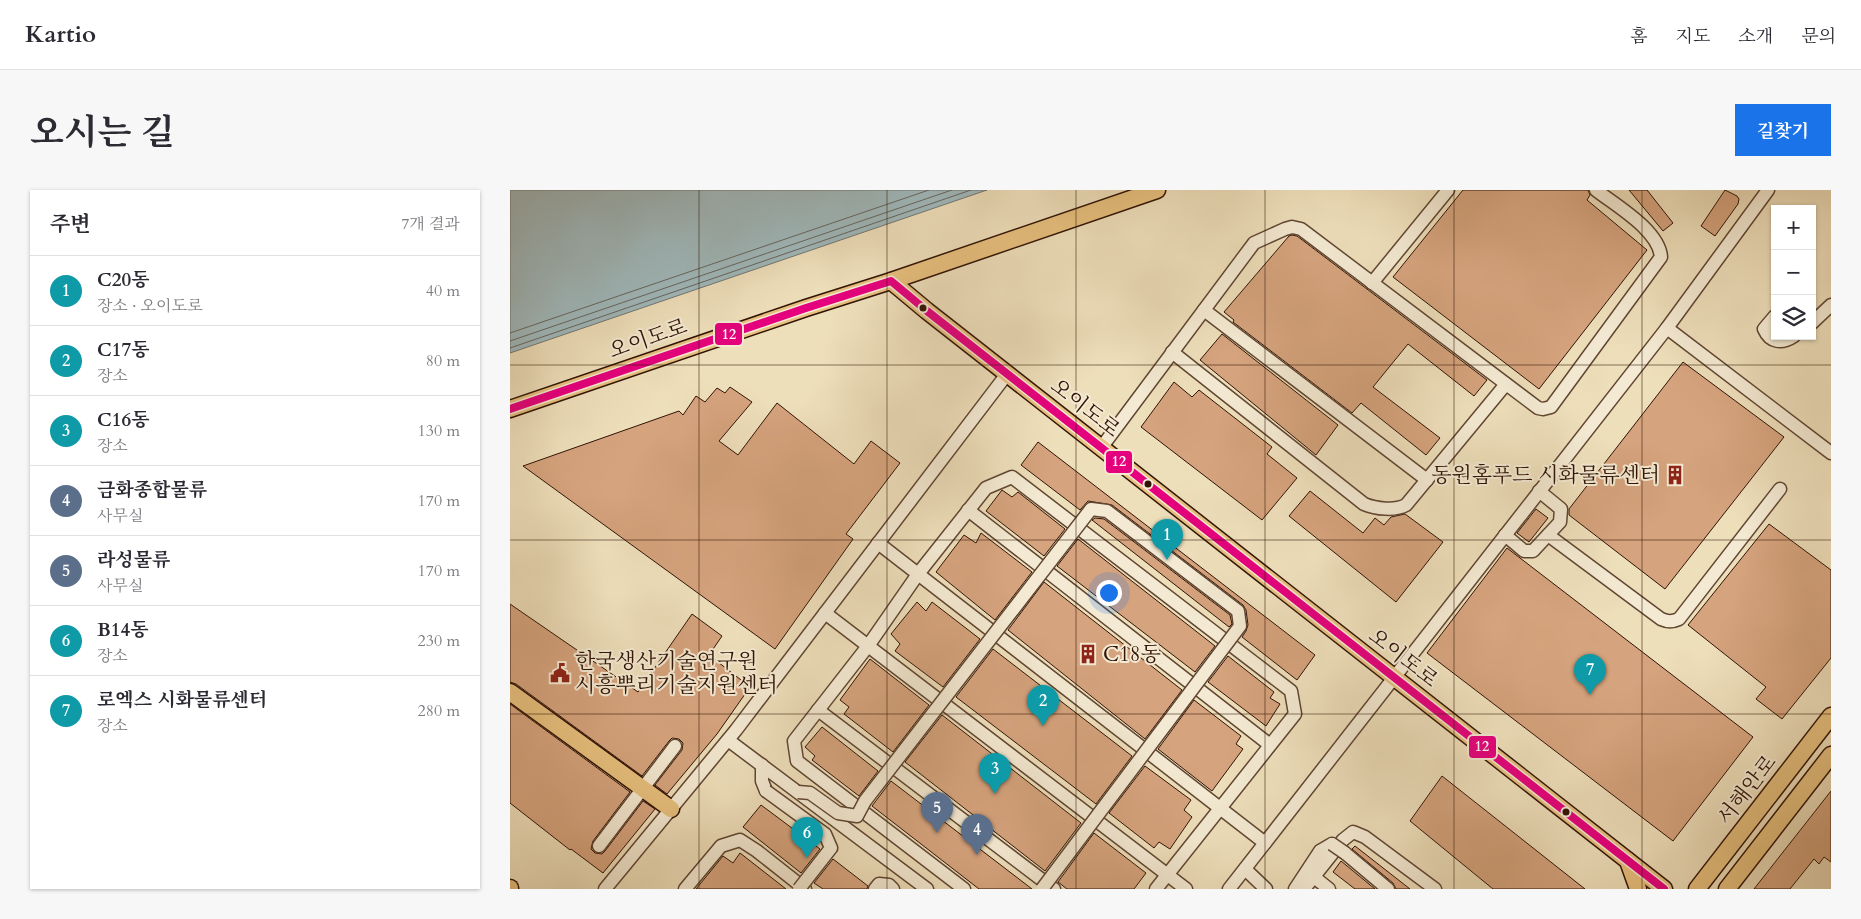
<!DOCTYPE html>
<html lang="ko">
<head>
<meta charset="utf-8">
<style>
  :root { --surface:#fff; --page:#f7f7f7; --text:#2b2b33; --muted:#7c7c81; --line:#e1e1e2; --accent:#1a73e8 }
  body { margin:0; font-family:Cardo,"Noto Serif KR",serif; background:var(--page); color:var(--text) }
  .controls { position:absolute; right:15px; top:15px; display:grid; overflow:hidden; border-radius:0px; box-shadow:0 1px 4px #0004 }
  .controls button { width:45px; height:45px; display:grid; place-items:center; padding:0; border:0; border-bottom:1px solid var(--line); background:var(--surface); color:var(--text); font:25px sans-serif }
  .you { position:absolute; left:598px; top:402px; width:18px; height:18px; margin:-12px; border:4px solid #fff; border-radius:50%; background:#1a73e8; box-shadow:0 0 0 8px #1a73e833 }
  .badge { display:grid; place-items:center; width:32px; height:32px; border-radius:50%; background:var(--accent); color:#fff; font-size:16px; font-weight:700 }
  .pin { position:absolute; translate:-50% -41px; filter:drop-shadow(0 1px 2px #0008) }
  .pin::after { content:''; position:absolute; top:26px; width:18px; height:15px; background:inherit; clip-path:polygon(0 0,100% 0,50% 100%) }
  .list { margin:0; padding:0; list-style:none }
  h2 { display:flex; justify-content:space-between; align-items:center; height:65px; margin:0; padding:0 20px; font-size:21px }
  h2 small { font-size:16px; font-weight:400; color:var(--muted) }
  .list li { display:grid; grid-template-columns:32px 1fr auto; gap:15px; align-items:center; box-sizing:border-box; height:70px; padding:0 20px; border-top:1px solid var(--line) }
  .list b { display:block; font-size:19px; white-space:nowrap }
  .list p { margin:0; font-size:16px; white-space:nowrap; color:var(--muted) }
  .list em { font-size:16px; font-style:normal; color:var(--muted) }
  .icon { flex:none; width:28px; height:28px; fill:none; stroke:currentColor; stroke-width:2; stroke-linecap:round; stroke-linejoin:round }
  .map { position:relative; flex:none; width:1321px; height:699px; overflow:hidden; border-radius:0px }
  header { display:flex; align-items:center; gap:30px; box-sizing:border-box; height:70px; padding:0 25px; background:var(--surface); border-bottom:1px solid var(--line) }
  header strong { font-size:24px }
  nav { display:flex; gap:28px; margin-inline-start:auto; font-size:18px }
  .intro { display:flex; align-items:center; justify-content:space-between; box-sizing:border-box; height:120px; padding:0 30px }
  h1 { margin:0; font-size:35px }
  .button { padding:12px 22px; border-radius:0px; background:var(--accent); color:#fff; font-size:18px; font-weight:700 }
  main { display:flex; gap:30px; padding:0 30px }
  aside { flex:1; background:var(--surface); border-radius:0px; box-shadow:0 1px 4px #0004 }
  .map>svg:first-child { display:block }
  .water { fill:#a0b9bc; stroke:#737773 }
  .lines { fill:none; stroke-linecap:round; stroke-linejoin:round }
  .shore { stroke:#686660; stroke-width:1 }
  .building { fill:#d5a37d; stroke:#301305 }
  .minor-casing { stroke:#604632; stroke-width:15 }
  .major-casing { stroke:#301305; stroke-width:19 }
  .minor { stroke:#f4ead3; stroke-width:12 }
  .major { stroke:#e7c07e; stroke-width:16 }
  .minor-bridge-casing { stroke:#604632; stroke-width:15; stroke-linecap:butt }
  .minor-bridge { stroke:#f4ead3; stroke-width:12 }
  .bus-1-casing { stroke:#f4ead3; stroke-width:11 }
  .bus-1 { stroke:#e5007d; stroke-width:8 }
  .grid { fill:none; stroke:#301305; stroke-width:1; stroke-opacity:0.55 }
  .bus-dot { fill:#301305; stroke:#f4ead3; stroke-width:2 }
  .labels { text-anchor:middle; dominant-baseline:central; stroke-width:4; stroke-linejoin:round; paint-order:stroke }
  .street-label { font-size:21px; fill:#301305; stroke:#f4ead3 }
  .poi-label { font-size:21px; fill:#301305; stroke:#f4ead3; text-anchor:start }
  .line-badge { stroke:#f4ead3; stroke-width:2 }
  .badge-label { font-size:14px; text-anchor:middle; font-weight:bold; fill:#fff }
</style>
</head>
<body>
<header>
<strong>Kartio</strong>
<nav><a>홈</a><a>지도</a><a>소개</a><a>문의</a></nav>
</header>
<div class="intro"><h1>오시는 길</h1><a class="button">길찾기</a></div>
<main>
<aside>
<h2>주변<small>7개 결과</small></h2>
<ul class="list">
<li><span class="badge" style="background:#0f9aa8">1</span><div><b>C20동</b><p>장소 · 오이도로</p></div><em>40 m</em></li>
<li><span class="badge" style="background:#0f9aa8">2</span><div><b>C17동</b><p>장소</p></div><em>80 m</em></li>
<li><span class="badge" style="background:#0f9aa8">3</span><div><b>C16동</b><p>장소</p></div><em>130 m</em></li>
<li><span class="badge" style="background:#5c6f8a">4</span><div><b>금화종합물류</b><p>사무실</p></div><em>170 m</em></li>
<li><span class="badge" style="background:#5c6f8a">5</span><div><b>라성물류</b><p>사무실</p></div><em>170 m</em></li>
<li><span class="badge" style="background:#0f9aa8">6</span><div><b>B14동</b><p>장소</p></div><em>230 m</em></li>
<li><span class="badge" style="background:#0f9aa8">7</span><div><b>로엑스 시화물류센터</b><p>장소</p></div><em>280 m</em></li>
</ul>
</aside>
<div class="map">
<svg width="1321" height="699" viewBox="0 0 1321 699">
  <rect width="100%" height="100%" fill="#eedfbb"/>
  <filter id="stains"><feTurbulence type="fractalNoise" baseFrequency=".004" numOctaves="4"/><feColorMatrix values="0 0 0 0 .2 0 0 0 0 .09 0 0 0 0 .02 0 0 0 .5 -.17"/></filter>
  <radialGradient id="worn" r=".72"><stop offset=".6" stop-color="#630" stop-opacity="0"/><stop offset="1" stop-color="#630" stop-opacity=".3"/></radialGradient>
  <polygon class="water" points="0,0 477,0 0,163"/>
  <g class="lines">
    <g class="shore">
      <polyline points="0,143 419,0"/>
      <polyline points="0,151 442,0"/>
      <polyline points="0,158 461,0"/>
    </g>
  </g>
  <g class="building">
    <polygon points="953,0 1078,0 1080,5 1077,10 1137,60 1029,199 883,87"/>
    <polygon points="1119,0 1137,0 1163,33 1153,41"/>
    <polygon points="1215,0 1227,6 1229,9 1228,14 1205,46 1191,36"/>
    <polygon points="782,45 787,46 977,190 964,206 898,154 863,197 930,248 916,265 851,213 842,223 723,132 724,130 714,122 779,46"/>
    <polygon points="712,144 828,235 806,265 690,170"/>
    <polygon points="1173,172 1274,247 1155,399 1059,325 1059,319"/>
    <polygon points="664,192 682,207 689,200 762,257 757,264 787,288 752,330 631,237"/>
    <polygon points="220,197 242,212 209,251 228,265 267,213 344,274 361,251 390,273 336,344 343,349 265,459 13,276 169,221 173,225 186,206 195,212 207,198 215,203"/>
    <polygon points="528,252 805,465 787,490 732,447 736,441 738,435 736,420 733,415 602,315 578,311 570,320 511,275"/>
    <polygon points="492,300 502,307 508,302 555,339 534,366 476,321"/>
    <polygon points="800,301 853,343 865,328 874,335 881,327 895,324 933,352 886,412 779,326"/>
    <polygon points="1026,319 1038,328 1019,352 1007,343"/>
    <polygon points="585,328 594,329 720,425 722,434 719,437 582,330"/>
    <polygon points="1259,334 1321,380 1321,468 1272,529 1246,509 1256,497 1178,435"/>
    <polygon points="471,343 522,382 485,430 426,382 454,345 466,353"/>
    <polygon points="568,349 705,456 685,482 547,376"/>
    <polygon points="997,358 1243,547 1163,651 917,463"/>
    <polygon points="534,392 672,500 635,549 498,440"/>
    <polygon points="407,412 416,421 422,412 470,449 433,497 385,461 390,454 381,444"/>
    <polygon points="0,414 128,502 182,424 212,446 199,465 240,497 207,544 157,604 145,595 172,560 173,553 169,549 162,548 159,551 132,586 6,494 0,492"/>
    <polygon points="483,459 622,566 586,614 446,507"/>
    <polygon points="718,466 764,502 760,508 770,514 756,536 698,492"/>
    <polygon points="360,469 419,515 383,562 334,524 339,517 330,510"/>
    <polygon points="684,510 731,546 726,554 733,559 702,601 648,559"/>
    <polygon points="0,514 120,602 83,651 81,659 85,663 92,664 95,661 133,611 145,619 93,683 61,659 60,660 0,613"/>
    <polygon points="432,525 571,633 535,681 395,572"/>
    <polygon points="312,537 368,581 349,606 302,570 305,566 295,557"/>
    <polygon points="635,576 681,610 674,620 682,627 660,659 649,652 644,658 599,623"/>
    <polygon points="932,586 1075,699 983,699 900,631"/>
    <polygon points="381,591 522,699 469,699 362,616"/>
    <polygon points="1321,601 1321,672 1314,667 1309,674 1304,669 1280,699 1244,699"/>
    <polygon points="251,615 310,659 291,683 233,637"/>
    <polygon points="584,643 636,683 624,699 557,699 548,692"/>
    <polygon points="845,656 900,699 886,699 883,693 842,659"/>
    <polygon points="230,663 276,699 186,699 213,666 223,673"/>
    <polygon points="323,669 358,696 357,699 313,699 304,693"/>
    <polygon points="831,671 865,699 845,699 823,682"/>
  </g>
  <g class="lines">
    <defs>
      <g id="minor">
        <polyline points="862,93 938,0"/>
        <polyline points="694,120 917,290"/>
        <path d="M1265 126 1254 139C1260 153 1272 154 1284 146"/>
        <polyline points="1302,133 1321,115"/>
        <polyline points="1157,138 1321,263"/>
        <path d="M662 162 854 314C866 319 885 321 896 315L996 194"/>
        <path d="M591 258 744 53 775 39 782 37 791 39 1028 218 1033 219 1041 217 1151 67C1149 40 1105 15 1086 0"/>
        <polyline points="458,320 760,555"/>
        <polyline points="995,345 1014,361 1023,361 1050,332 1051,319 1029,301"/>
        <path d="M1038 345 1151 429C1158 432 1162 432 1169 429L1270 299"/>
        <polyline points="368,353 755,653"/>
        <polyline points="315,423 676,699"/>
        <polyline points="308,520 544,699"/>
        <polyline points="218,550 417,699"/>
        <polyline points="252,575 252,591 256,601"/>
        <polyline points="89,656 165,556"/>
        <polyline points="835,663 878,699"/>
        <polyline points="735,679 756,699"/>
        <polyline points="804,687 819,699"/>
        <polyline points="95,699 226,540 497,184"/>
        <polyline points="175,699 211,656 230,650 247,661 295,699"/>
        <polyline points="365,699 369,694 379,695 383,699"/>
        <polyline points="454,699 287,571 284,551 358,456 408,384 476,298 502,287 781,501 785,524 646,699"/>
        <polyline points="719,699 1157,138 1258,0"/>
        <polyline points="785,699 810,661 822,654"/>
        <polyline points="794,699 833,650 843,642 855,647 925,699"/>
      </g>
      <g id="major">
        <polyline points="381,91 647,0"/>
        <polyline points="0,219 296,118 381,91 417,121 1154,699"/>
        <polyline points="0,502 161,619"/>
        <polyline points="1118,671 1128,699"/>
        <polyline points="0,698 0,699"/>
        <polyline points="1187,699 1321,526"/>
        <polyline points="1217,699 1321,565"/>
      </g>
    </defs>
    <use href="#minor" class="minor-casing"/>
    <use href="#major" class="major-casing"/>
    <use href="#minor" class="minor"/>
    <use href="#major" class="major"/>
    <defs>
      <g id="minor-bridge">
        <polyline points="256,601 315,644 321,658 289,699"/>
        <polyline points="288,602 300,603 328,623 347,626 355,611 581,319 597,321 728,421 730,436 532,699"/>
        <polyline points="822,654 835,663"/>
      </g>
    </defs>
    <use href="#minor-bridge" class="minor-bridge-casing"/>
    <use href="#minor-bridge" class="minor-bridge"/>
    <defs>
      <polyline id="bus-1" points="0,219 296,118 381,91 417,121 1154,699"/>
    </defs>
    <use href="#bus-1" class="bus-1-casing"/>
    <use href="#bus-1" class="bus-1"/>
  </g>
  <path class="grid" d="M189 0V699M377 0V699M566 0V699M755 0V699M944 0V699M1132 0V699M0 175H1321M0 350H1321M0 524H1321"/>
  <defs>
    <symbol id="building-bare" viewBox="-9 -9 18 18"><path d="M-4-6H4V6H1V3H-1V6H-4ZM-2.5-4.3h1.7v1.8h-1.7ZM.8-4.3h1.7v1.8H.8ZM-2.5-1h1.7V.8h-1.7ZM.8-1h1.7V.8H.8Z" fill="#8f2418" stroke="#f4ead3" stroke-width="2.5" paint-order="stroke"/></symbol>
    <symbol id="civic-bare" viewBox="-9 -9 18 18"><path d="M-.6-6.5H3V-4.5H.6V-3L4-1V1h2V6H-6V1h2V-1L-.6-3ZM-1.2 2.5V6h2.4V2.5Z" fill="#8f2418" stroke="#f4ead3" stroke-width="2.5" paint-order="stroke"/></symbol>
  </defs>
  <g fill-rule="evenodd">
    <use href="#building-bare" x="1151" y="271" width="28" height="28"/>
    <use href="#building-bare" x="564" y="450" width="28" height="28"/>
    <use href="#civic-bare" x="36" y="469" width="28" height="28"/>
  </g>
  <g class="bus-dot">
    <circle cx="413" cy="118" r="4.5"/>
    <circle cx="638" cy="294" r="4.5"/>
    <circle cx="1056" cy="622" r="4.5"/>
  </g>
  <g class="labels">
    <g class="street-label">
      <text transform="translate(138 149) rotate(-19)">오이도로</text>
      <text transform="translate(575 218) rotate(38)">오이도로</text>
      <text transform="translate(893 468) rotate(38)">오이도로</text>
      <text transform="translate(1237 600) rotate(-52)">서해안로</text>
    </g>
    <g class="poi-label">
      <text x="1150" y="285" text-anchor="end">동원홈푸드 시화물류센터</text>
      <text x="593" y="464">C18동</text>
      <text x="65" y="471">한국생산기술연구원<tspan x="65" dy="24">시흥뿌리기술지원센터</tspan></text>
    </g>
  </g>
  <g class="line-badge">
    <rect x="204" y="132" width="29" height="24" rx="5" fill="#e5007d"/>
    <rect x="595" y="260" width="28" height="24" rx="5" fill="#e5007d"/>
    <rect x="958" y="545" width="29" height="24" rx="5" fill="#e5007d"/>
  </g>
  <g class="badge-label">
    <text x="219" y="149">12</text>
    <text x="609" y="276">12</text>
    <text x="972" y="561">12</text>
  </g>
  <rect width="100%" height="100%" filter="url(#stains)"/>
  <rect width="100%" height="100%" fill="url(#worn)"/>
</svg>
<div class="controls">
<button>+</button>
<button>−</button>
<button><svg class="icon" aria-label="layers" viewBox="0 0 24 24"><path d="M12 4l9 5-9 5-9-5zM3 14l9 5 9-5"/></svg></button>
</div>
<div class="you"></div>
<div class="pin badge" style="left:657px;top:370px;background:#0f9aa8">1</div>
<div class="pin badge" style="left:533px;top:536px;background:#0f9aa8">2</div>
<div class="pin badge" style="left:485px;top:604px;background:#0f9aa8">3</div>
<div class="pin badge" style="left:467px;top:665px;background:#5c6f8a">4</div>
<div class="pin badge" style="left:427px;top:643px;background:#5c6f8a">5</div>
<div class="pin badge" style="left:297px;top:668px;background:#0f9aa8">6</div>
<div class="pin badge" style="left:1080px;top:505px;background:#0f9aa8">7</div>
</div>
</main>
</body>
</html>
